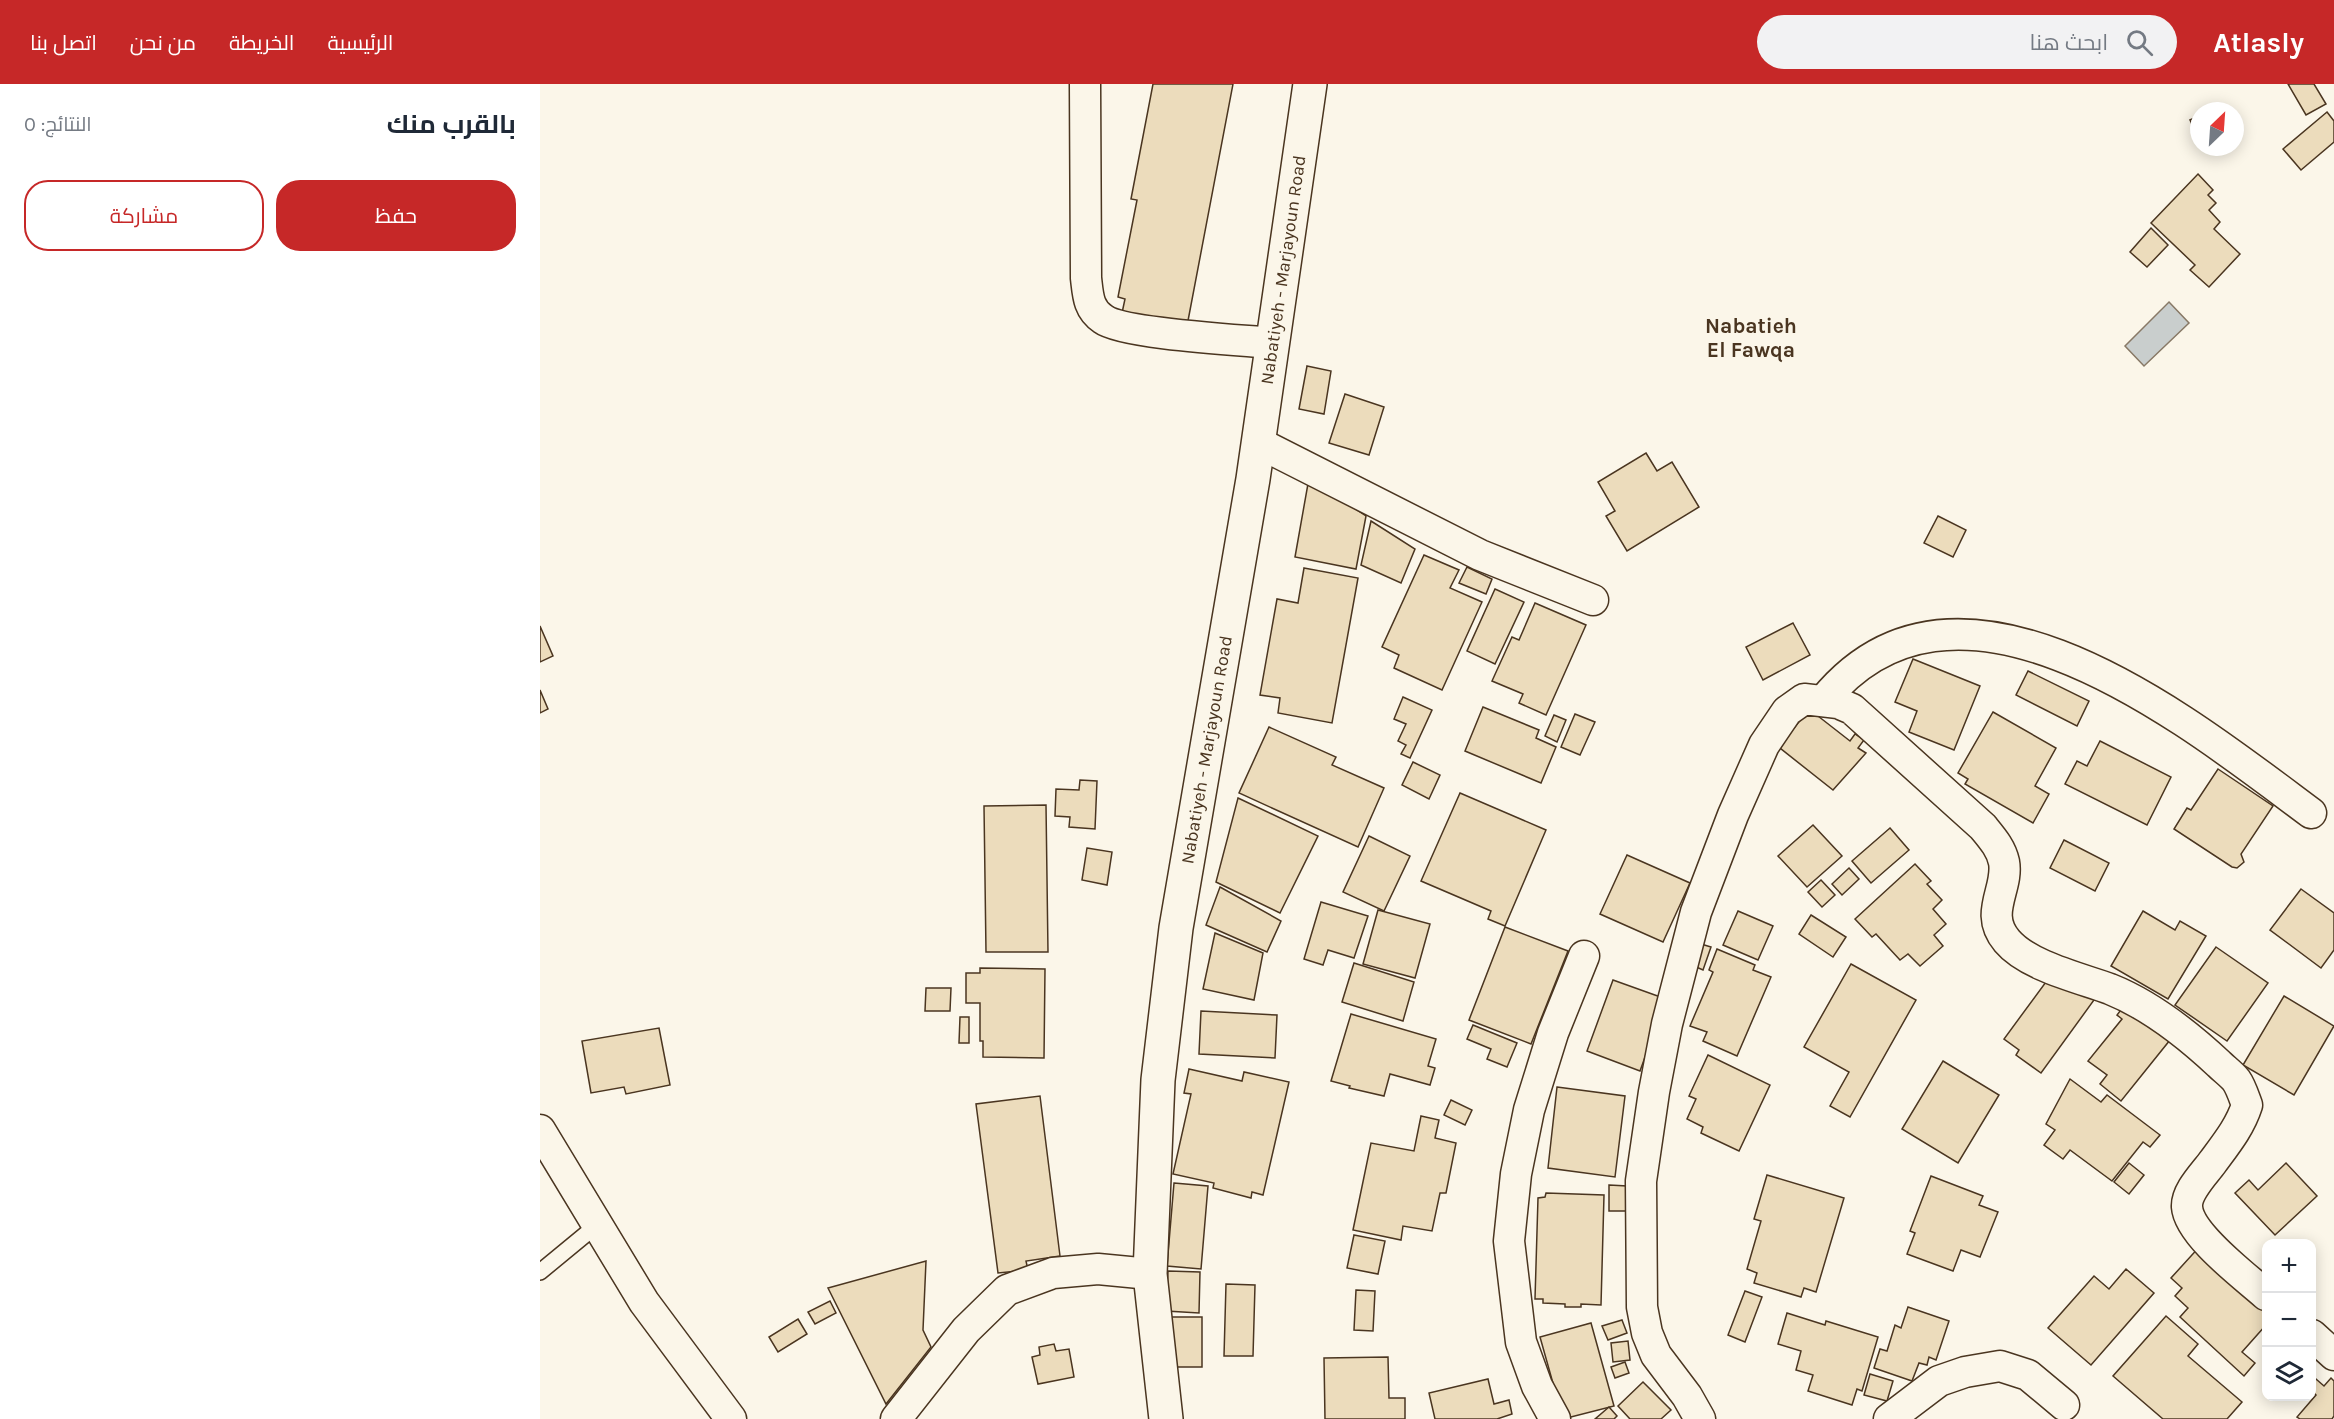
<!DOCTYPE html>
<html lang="ar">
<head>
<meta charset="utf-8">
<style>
  :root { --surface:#fff; --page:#f2f2f3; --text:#1f2937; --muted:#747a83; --line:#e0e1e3; --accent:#c62828 }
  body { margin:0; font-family:Karla,Cairo,sans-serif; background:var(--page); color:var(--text); direction:rtl }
  .controls { position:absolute; right:18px; bottom:18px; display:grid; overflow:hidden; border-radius:12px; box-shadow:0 3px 15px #0003 }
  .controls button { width:54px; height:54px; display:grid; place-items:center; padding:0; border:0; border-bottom:2px solid var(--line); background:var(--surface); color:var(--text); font:30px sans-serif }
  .compass { position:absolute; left:1650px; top:18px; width:54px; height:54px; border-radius:50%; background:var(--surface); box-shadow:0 3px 15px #0003; rotate:25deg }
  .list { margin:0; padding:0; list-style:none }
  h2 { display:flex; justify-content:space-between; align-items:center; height:78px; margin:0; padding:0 24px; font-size:26px }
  h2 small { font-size:20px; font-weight:400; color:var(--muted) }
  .actions { display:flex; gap:12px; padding:18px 24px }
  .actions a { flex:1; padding:14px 0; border:2px solid var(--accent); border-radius:24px; text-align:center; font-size:21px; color:var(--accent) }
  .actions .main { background:var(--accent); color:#fff }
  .icon { flex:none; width:33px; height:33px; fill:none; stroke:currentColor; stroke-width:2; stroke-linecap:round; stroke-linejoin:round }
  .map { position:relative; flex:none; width:1794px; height:1335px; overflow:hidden; direction:ltr }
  header { display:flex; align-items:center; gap:36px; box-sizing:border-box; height:84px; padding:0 30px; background:var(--accent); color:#fff }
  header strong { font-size:28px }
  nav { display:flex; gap:33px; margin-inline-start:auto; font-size:21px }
  .search { width:420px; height:54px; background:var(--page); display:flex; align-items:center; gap:15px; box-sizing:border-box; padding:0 21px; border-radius:33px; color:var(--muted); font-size:22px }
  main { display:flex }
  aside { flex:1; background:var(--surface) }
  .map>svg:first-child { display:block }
  .water { fill:#c9cecd; stroke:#887966; stroke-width:1.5 }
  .building { fill:#ecdcbc; stroke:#4a3520; stroke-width:1.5 }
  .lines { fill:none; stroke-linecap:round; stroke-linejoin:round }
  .lane-casing { stroke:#4a3520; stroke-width:18 }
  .street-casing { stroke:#4a3520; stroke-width:33 }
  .secondary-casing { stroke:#4a3520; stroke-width:36 }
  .lane { stroke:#fbf6e9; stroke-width:15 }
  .street { stroke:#fbf6e9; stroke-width:30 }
  .secondary { stroke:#fbf6e9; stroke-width:33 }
  .labels { text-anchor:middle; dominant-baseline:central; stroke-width:4.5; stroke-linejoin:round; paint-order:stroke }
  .street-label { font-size:18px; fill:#4a3520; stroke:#fbf6e9 }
  .quarter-label { font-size:21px; font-weight:bold; fill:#4a3520; stroke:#fbf6e9 }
</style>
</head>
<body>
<header>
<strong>Atlasly</strong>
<div class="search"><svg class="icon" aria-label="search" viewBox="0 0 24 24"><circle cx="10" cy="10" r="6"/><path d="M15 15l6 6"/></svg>ابحث هنا</div>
<nav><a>الرئيسية</a><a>الخريطة</a><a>من نحن</a><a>اتصل بنا</a></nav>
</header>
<main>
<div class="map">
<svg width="1794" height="1335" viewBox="0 0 1794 1335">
  <rect width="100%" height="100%" fill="#fbf6e9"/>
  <polygon class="water" points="1629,218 1649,239 1604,282 1585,262"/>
  <g class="building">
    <polygon points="613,0 693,0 647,242 582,229 585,215 578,213 597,116 591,115"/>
    <polygon points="1748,0 1774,0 1786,20 1766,31"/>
    <polygon points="1787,28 1794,37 1794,58 1761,86 1743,65"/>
    <polygon points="1659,32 1659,52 1657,52 1650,36"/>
    <polygon points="1658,90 1673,106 1668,111 1676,119 1669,126 1680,138 1674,145 1700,170 1669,203 1650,186 1655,181 1611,139"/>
    <polygon points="1611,144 1628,161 1607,183 1590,168"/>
    <polygon points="767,282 791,287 784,330 759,325"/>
    <polygon points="805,310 844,323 829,371 789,359"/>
    <polygon points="1106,369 1117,387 1132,378 1159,423 1087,467 1066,432 1075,427 1058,398"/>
    <polygon points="769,394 826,432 816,485 755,473"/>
    <polygon points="1398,432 1426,446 1413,473 1384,459"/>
    <polygon points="831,437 875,465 861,499 821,481"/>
    <polygon points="884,471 919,486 910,504 942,518 902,606 854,584 859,571 842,563"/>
    <polygon points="927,483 952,495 946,510 919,499"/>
    <polygon points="764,484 818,494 792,639 738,629 740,614 720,611 737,515 758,519"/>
    <polygon points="955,505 984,518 955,580 927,567"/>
    <polygon points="995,519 1046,541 1006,631 979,619 983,610 952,597 972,553 979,556"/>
    <polygon points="1253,539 1270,571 1223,596 1206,563"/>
    <polygon points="0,542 13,572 0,578"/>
    <polygon points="1373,575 1440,602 1414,666 1369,648 1377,627 1355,618"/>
    <polygon points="1488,587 1549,617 1537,642 1476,611"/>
    <polygon points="0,606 8,625 0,629"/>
    <polygon points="863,613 892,626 870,674 861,670 866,661 858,657 866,640 854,635"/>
    <polygon points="943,623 999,646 996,654 1016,663 1001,699 925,667"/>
    <polygon points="1269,625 1310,657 1315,650 1324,656 1318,664 1326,669 1293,706 1236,661 1251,643 1254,644"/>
    <polygon points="1453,628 1516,664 1495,702 1509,710 1493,739 1425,700 1428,695 1418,689"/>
    <polygon points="1035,630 1055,638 1040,671 1021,663"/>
    <polygon points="1014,631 1026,636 1017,658 1005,652"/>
    <polygon points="729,643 796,673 792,681 844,704 818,763 699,709"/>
    <polygon points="1560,657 1631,693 1607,741 1525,700 1537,677 1547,682"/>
    <polygon points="873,678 900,691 889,715 862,701"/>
    <polygon points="1678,685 1733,722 1701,770 1704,778 1697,784 1692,783 1634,745 1647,724 1651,726"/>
    <polygon points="540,696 557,697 555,745 529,743 530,733 515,732 516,705 539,706"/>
    <polygon points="920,709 1006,746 965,842 948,835 951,827 881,797"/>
    <polygon points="698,714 778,752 740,829 676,798"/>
    <polygon points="506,721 508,868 446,868 444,722"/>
    <polygon points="1273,741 1302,772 1267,803 1238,772"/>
    <polygon points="1350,744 1369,766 1331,799 1312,777"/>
    <polygon points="829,752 870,772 844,827 803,808"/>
    <polygon points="1524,756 1569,779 1555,807 1510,784"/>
    <polygon points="547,764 572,768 567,801 542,796"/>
    <polygon points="1087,771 1150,799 1123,858 1060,830"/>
    <polygon points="1375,780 1391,797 1387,800 1402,816 1393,825 1406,840 1394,851 1403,862 1380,882 1368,870 1360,876 1336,850 1332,853 1315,835"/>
    <polygon points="1309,784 1319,795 1302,811 1292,800"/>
    <polygon points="1281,796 1295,811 1282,823 1268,808"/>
    <polygon points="680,803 741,837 727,868 666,841"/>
    <polygon points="1761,805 1794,829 1794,866 1781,884 1730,846"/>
    <polygon points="781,818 828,832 814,874 788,866 783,881 764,875"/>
    <polygon points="838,826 890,840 875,894 823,880"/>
    <polygon points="1198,827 1233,842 1218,876 1183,861"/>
    <polygon points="1603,827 1635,846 1640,837 1666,852 1628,915 1571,882"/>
    <polygon points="1271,831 1306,853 1293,873 1259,850"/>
    <polygon points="965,843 1028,867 991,960 929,936"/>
    <polygon points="675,849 723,869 714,916 663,905"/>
    <polygon points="1161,860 1171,863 1163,886 1154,882"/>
    <polygon points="1676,863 1728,899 1687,957 1635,921"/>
    <polygon points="1177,865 1215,881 1213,886 1231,893 1197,972 1163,957 1167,948 1150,942 1173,888 1169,886"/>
    <polygon points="814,879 874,898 863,937 802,918"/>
    <polygon points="1311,880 1376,916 1310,1033 1290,1022 1309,988 1264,963"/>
    <polygon points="440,884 505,885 504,974 443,973 443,957 440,957 440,919 426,919 426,889 440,889"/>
    <polygon points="1514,887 1554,916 1501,989 1476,971 1479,966 1464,955"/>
    <polygon points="1073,896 1126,915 1100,987 1047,967"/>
    <polygon points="386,904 411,904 410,927 385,927"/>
    <polygon points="1744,912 1794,942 1754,1011 1703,981"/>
    <polygon points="1589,915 1634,951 1581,1017 1560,1000 1567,991 1548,977 1582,935 1577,931"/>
    <polygon points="661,927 737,931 735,974 659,970"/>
    <polygon points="811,930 896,955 888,982 895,984 890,1001 850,990 844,1012 809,1004 810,1002 791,997"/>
    <polygon points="420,933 429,933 429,959 419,959"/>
    <polygon points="933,941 977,959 967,983 947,975 951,965 927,955"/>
    <polygon points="119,944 130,1001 86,1010 84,1003 51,1009 42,957"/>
    <polygon points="1168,971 1230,1001 1199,1067 1161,1049 1163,1043 1147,1035 1156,1015 1149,1012"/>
    <polygon points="1403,977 1459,1011 1418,1079 1362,1045"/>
    <polygon points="649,985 702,997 704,988 749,998 723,1111 712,1108 711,1114 673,1104 674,1099 633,1090 651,1010 644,1009"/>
    <polygon points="1530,995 1561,1018 1567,1011 1620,1051 1610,1063 1603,1058 1572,1097 1530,1066 1523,1075 1504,1061 1515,1046 1506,1040"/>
    <polygon points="1017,1003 1085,1012 1075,1093 1008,1084"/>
    <polygon points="500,1012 520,1172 486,1177 488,1186 458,1189 436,1020"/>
    <polygon points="911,1016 932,1026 925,1041 904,1031"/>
    <polygon points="881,1032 899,1036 895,1054 916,1059 906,1109 900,1109 892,1147 863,1142 861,1156 813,1146 831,1059 874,1067"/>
    <polygon points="1589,1079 1604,1091 1589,1110 1574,1098"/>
    <polygon points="1746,1079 1777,1112 1735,1151 1695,1109 1709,1096 1718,1106"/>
    <polygon points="1227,1091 1304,1114 1276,1208 1264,1204 1261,1213 1214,1199 1217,1189 1207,1185 1221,1137 1214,1135"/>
    <polygon points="1391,1092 1443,1112 1439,1121 1458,1128 1440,1173 1421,1166 1413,1187 1367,1170 1375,1149 1370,1147"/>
    <polygon points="634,1099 668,1102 661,1185 627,1182"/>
    <polygon points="1069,1101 1087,1102 1086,1127 1069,1127"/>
    <polygon points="1006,1109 1064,1111 1061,1221 1041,1220 1041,1223 1025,1223 1025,1220 1003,1219 1003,1215 995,1215 998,1114 1005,1113"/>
    <polygon points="814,1151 845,1157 838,1190 807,1184"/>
    <polygon points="1661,1161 1726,1221 1726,1241 1702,1268 1715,1279 1704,1292 1640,1233 1648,1224 1635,1212 1642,1204 1631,1194"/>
    <polygon points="386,1177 383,1246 391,1263 346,1320 288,1204"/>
    <polygon points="1586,1185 1614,1209 1551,1281 1508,1244 1554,1192 1569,1205"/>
    <polygon points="628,1187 660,1188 659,1229 626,1227"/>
    <polygon points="686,1200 715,1201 713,1272 684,1272"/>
    <polygon points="816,1206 835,1207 833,1247 814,1246"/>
    <polygon points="1205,1207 1222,1213 1205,1258 1188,1251"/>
    <polygon points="290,1217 296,1229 275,1240 268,1228"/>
    <polygon points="1368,1223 1409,1237 1396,1276 1389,1273 1387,1281 1379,1279 1372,1297 1334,1284 1340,1265 1347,1267 1355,1241 1361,1244"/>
    <polygon points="1247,1229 1285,1241 1286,1237 1338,1253 1322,1307 1317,1305 1312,1321 1268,1307 1273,1291 1256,1286 1261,1267 1238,1260"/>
    <polygon points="1626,1232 1658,1260 1648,1272 1702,1318 1687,1335 1623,1335 1573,1292"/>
    <rect x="627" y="1233" width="35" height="50"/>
    <polygon points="258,1235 267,1250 238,1268 229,1253"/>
    <polygon points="1082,1236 1087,1249 1068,1256 1062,1242"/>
    <polygon points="1051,1239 1074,1322 1023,1335 1000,1253"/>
    <polygon points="1088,1257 1090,1276 1073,1278 1071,1259"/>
    <polygon points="514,1260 516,1267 529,1265 534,1293 498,1300 492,1273 500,1271 499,1263"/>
    <polygon points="848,1273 849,1314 865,1314 865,1335 785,1335 784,1274"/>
    <polygon points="1085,1278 1089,1289 1075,1294 1071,1283"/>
    <polygon points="1330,1290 1353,1297 1347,1317 1324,1311"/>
    <polygon points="1791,1294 1794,1297 1794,1332 1792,1335 1760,1335 1757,1333 1776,1311 1772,1307 1772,1300 1776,1295 1784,1302"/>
    <polygon points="948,1295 954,1320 969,1316 972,1330 957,1335 895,1335 889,1309"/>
    <polygon points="1103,1298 1131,1326 1121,1335 1090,1335 1078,1322"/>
    <polygon points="1069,1323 1077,1332 1074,1335 1055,1335"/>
  </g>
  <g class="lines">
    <defs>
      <polyline id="lane" points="0,1188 57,1141"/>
      <g id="street">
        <path d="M545 0 546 194C548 211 548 225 563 235 583 250 701 256 732 259"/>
        <polyline points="719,359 940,471 1053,516"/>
        <path d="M1284 616C1419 451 1650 639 1771 729"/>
        <polyline points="0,1046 104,1218 191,1335"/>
        <polyline points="1772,1251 1794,1271"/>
        <polyline points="356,1335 426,1246 467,1206 513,1189 558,1185 610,1190"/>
        <polyline points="1015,1335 997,1302 981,1258 969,1157 976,1090 989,1026 1013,949 1044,872"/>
        <path d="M1160 1335 1147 1312 1116 1271 1107 1249 1102 1223 1101 1097 1114 1008 1127 940 1156 828 1193 731 1224 661 1247 627 1264 615 1298 619 1312 625 1443 743C1452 754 1461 764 1464 778 1469 805 1443 829 1467 857 1488 882 1540 894 1570 905 1610 921 1648 951 1679 980 1684 985 1691 990 1696 996 1701 1003 1704 1013 1707 1021 1700 1043 1686 1060 1672 1079 1663 1091 1646 1108 1647 1123 1649 1151 1706 1193 1726 1211"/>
        <polyline points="1349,1335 1399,1297 1425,1288 1460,1282 1488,1291 1524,1321"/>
      </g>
      <g id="secondary">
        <path id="s1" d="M626 1335 610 1190 618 996 636 844 713 395 770 0"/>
      </g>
    </defs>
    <use href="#lane" class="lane-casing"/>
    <use href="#street" class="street-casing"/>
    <use href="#secondary" class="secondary-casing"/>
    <use href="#lane" class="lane"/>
    <use href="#street" class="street"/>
    <use href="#secondary" class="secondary"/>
  </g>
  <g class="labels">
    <g class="street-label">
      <text stroke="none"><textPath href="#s1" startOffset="1160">Nabatiyeh - Marjayoun Road</textPath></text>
      <text stroke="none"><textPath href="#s1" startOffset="674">Nabatiyeh - Marjayoun Road</textPath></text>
    </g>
    <g class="quarter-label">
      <text x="1211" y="242">Nabatieh<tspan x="1211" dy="24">El Fawqa</tspan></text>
    </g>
  </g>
</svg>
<div class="controls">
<button>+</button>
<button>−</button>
<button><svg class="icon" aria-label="layers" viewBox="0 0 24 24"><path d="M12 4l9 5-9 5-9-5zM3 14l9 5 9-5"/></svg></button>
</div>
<svg class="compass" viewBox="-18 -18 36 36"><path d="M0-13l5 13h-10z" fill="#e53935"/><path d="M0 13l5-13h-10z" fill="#747a83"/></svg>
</div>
<aside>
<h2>بالقرب منك<small>النتائج: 0</small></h2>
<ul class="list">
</ul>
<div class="actions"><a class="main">حفظ</a><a>مشاركة</a></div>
</aside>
</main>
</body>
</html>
